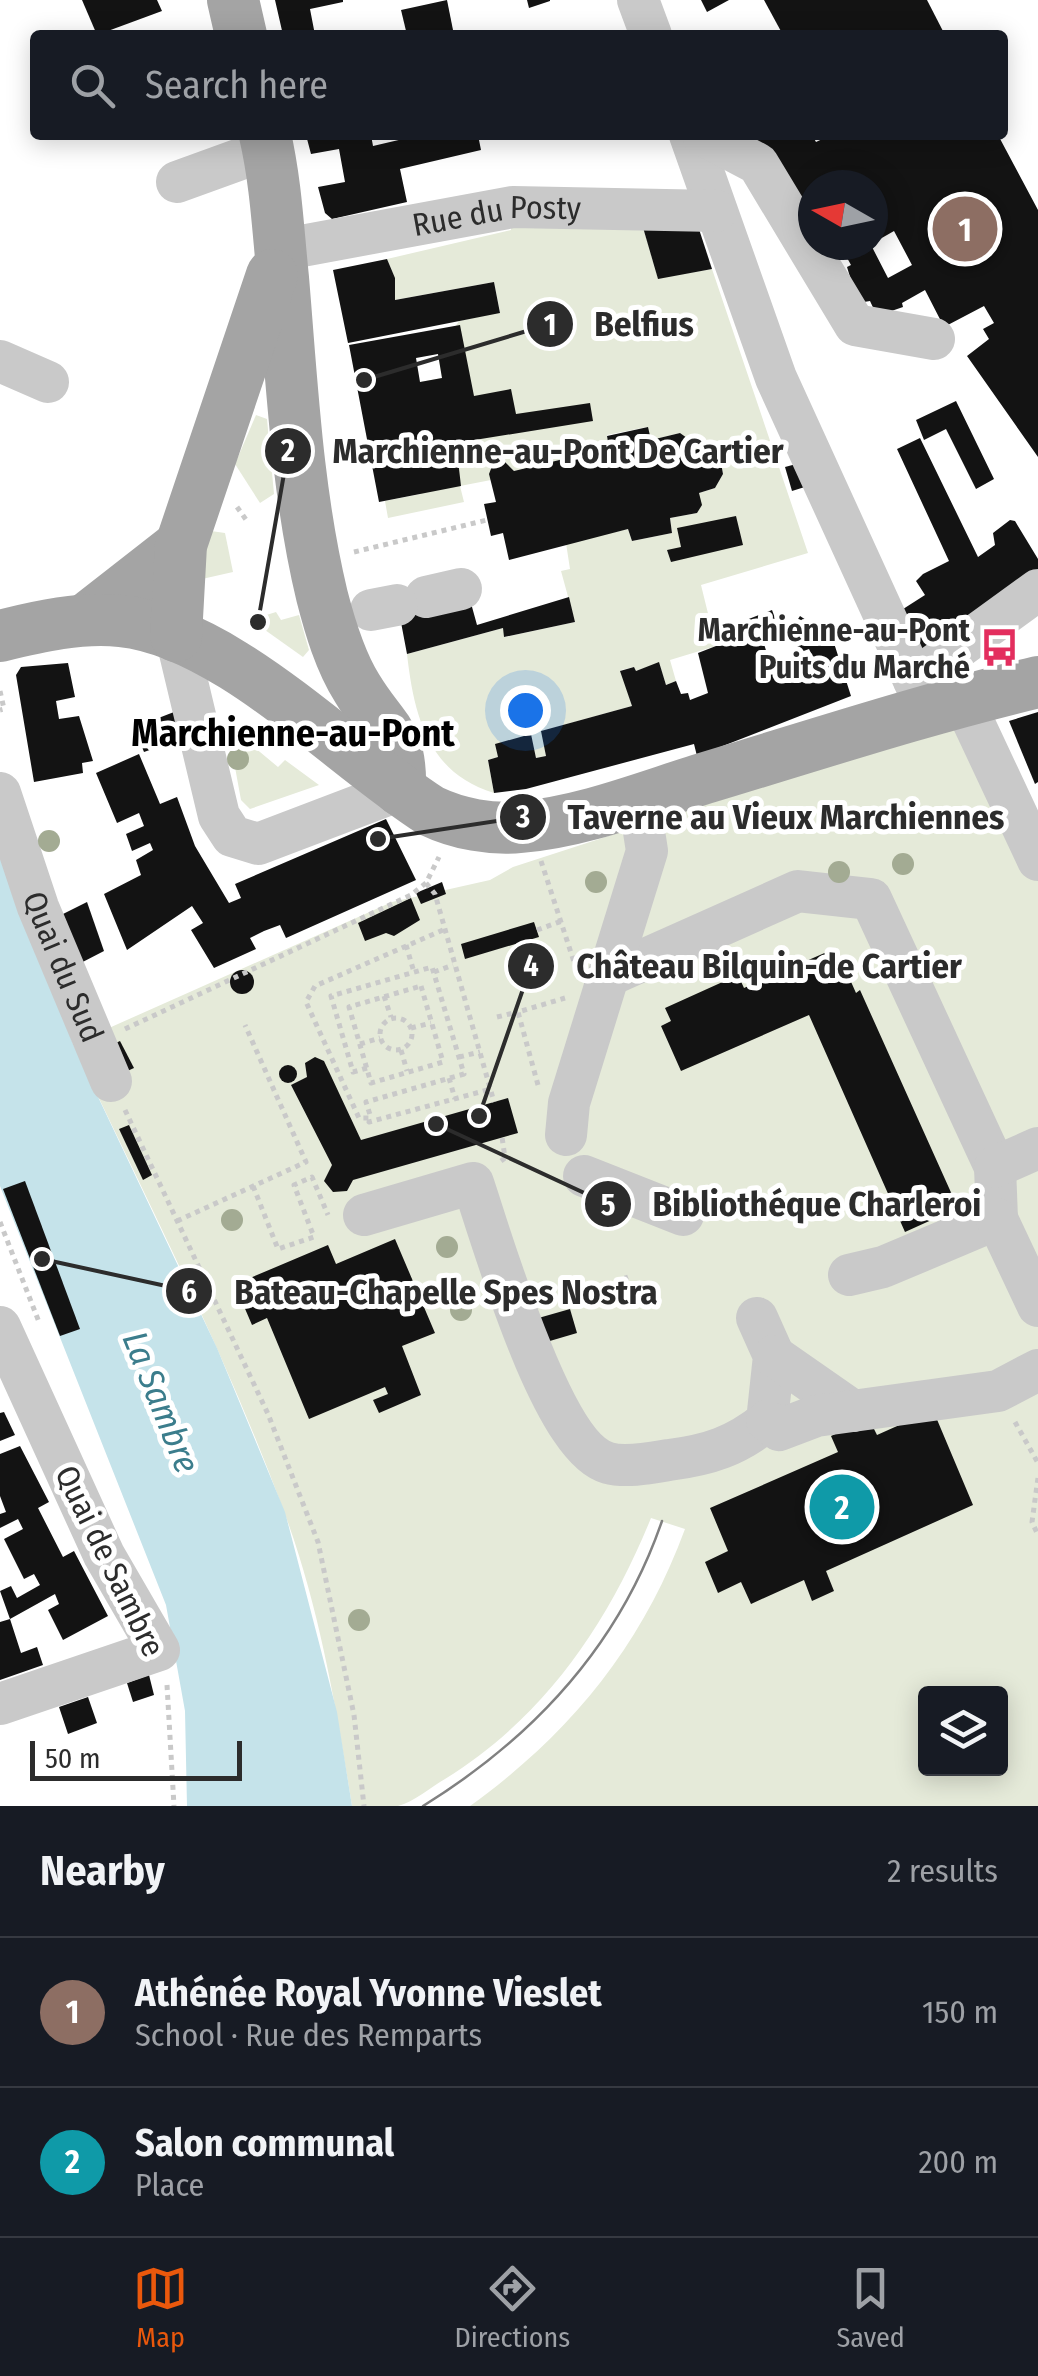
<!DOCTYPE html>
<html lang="en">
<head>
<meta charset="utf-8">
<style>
  :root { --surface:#171b24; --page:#20242c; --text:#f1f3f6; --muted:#9ea1a6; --line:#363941; --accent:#ea580c }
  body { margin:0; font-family:"Fira Sans Condensed",sans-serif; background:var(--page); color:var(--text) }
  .controls { position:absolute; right:30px; bottom:30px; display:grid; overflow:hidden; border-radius:10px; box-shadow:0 5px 25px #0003 }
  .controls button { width:90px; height:90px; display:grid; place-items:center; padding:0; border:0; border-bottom:2px solid var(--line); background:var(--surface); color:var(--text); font:50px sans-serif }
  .compass { position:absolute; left:798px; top:170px; width:90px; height:90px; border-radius:50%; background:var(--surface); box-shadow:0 5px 25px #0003; rotate:279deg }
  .scale { position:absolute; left:30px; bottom:25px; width:212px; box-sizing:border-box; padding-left:10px; border:5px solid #2c2c2c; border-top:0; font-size:28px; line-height:35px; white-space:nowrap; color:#2c2c2c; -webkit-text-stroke:8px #fff; paint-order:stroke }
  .you { position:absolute; left:525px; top:710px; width:35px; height:35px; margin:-25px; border:8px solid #fff; border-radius:50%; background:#1a73e8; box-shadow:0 0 0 15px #1a73e833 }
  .badge { display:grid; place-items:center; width:65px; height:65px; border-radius:50%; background:var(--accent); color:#fff; font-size:32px; font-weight:700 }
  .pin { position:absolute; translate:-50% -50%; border:5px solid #fff; box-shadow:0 2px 10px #0006 }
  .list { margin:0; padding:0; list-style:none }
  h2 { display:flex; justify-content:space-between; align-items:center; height:130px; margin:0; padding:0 40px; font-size:42px }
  h2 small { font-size:32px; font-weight:400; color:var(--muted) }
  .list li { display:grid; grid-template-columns:65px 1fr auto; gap:30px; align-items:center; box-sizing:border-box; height:150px; padding:0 40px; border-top:2px solid var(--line) }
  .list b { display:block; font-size:38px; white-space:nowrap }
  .list p { margin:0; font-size:32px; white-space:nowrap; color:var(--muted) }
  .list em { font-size:32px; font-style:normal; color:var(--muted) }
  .icon { flex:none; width:55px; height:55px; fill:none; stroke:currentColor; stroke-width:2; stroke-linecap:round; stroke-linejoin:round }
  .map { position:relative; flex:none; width:1038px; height:1806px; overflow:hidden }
  .search { position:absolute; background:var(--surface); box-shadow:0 5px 25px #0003; left:30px; right:30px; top:30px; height:110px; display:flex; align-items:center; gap:25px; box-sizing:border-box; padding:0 35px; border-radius:10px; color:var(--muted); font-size:38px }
  .sheet { height:430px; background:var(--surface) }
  nav { display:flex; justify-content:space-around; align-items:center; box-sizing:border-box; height:140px; border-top:2px solid var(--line); background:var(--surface); font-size:28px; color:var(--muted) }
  nav a { display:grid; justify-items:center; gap:5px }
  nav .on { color:var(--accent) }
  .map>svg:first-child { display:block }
  .green { fill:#e5ead9; fill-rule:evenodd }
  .water { fill:#c5e3ea }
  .building { fill:#131313; fill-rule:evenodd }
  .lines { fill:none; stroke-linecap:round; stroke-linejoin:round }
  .path { stroke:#c9c9c9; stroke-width:5; stroke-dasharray:5 5; stroke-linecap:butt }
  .minor { stroke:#c9c9c9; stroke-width:42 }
  .major { stroke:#a4a4a4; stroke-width:52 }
  .tram { stroke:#818181; stroke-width:2.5 }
  .tree { fill:#a3ab93 }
  .labels { text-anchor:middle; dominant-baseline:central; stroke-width:10; stroke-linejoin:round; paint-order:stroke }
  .street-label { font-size:32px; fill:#2c2c2c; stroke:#fff }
  .poi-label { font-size:32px; font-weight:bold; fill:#2c2c2c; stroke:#fff; text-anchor:end }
  .water-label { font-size:35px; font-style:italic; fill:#3b7d8c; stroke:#fff }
  .quarter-label { font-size:38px; font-weight:bold; fill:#000; stroke:#fff }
  .leader { fill:none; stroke:#2c2c2c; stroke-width:4 }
  .callout-dot { fill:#2c2c2c; stroke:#fff; stroke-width:4 }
  .mark-label { font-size:30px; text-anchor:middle; font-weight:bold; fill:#fff }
  .callout-label { font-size:35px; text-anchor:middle; font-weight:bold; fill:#2c2c2c; stroke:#fff; stroke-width:10; stroke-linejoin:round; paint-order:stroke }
</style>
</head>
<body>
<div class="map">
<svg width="1038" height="1806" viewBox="0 0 1038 1806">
  <rect width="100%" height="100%" fill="#fff"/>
  <g class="green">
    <path d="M510 215 642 224 658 278 712 269 808 553 701 585 716 646 670 660 676 681 666 685 659 663 636 671 634 667 621 670 632 706 542 731 546 756 536 758 531 735 496 744 498 757 488 760 494 793C428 773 414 716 407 654L503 628 505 637 575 622 561 571 570 569 566 543 628 529 632 541 672 533 670 518 697 513 699 493 715 488 723 474 720 457 705 448 684 453 687 439 680 433 651 440 647 427 607 435 609 448 514 471 502 459 494 461 491 480 460 486 464 502 388 518 385 501 421 494 413 453 420 382 442 378 438 354 459 321 500 312 494 282 395 300V279L387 259 511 230Z"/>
    <polygon points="256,415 267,419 274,494 260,503 235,464"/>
    <polygon points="211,531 225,533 233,572 202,579 200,569"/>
    <polygon points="276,612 281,620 299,615 309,650 303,657 258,625 260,617"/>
    <polygon points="226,718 258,741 254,747 278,767 285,760 319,785 250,809 241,800"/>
    <path d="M944 727 967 730 1038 874V1806H470C570 1734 642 1646 685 1529L651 1518C608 1624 544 1718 445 1779 431 1787 414 1802 398 1806 385 1806 366 1806 352 1806 336 1707 319 1604 283 1509 224 1350 146 1198 73 1044L392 902 490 880 513 867ZM926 1694H1000V1768H926Z"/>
  </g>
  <polygon class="water" points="0,848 73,1044 217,1348 285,1512 337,1712 352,1806 187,1806 185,1711 166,1605 0,1186"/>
  <g class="building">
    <polygon points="82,0 157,0 162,11 97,35"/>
    <polygon points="275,0 343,0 343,2 310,9 315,35 283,35"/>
    <polygon points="447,0 454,35 407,35 401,10"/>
    <polygon points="527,0 550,0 550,1 529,8"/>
    <polygon points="701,0 729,0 707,12"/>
    <polygon points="764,0 927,0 945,35 783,35"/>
    <polygon points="306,135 371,135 373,146 420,135 478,135 481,150 400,169 407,202 332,219 325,213 318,187 345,182 339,149 311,154"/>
    <polygon points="753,135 812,135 816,142 831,135 998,135 1038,210 1038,457 967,356 989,339 983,329 994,323 984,306 944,327 925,290 902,303 903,307 877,316 870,301 858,303 847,267 851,265 840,245 871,245 888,278 912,265 894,231 873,243 873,185 813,185 813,228 792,210"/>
    <polygon points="697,223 712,269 658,279 642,224"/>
    <polygon points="387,259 395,278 395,300 494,282 500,313 348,343 333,270"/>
    <path d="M460 325 474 396 511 389 516 414 590 403 593 421 456 443 461 486 379 502 349 345ZM438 354 442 378 420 382 416 358Z"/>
    <polygon points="956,401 994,479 976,489 946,429 924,440 916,420"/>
    <polygon points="648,427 651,440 680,433 687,438 689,447 684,453 705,447 720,457 723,474 715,488 699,493 702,505 697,513 670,518 672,533 632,541 628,529 509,560 503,533 491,536 484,504 496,502 489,474 494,461 502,459 514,471 609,448 607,436"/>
    <polygon points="920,438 978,557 995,545 993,533 1010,520 1015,521 1038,559 1038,574 921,655 900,611 925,595 916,581 923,574 949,561 897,449"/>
    <polygon points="800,463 808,486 792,491 785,467"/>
    <polygon points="736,516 743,545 671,562 667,550 681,547 677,528"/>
    <polygon points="396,596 469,596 477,625 569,597 575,622 504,637 503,628 407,654"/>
    <polygon points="772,610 782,637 764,644 774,676 817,665 809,649 801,652 789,633 800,616 812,624 816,645 833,640 851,696 697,756 694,744 526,789 494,793 488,760 498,757 495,744 531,734 536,758 546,756 541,731 632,706 620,671 634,667 636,671 659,662 666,685 676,681 681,694 688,693 690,700 708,693 698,653 716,646 713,633"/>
    <polygon points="68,663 75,697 56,701 59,719 79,716 93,761 82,763 83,773 34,782 16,675 21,667"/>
    <polygon points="174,712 178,740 144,752 138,737 143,724"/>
    <polygon points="1038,712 1038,782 1035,784 1009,721"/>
    <polygon points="139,754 160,804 177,797 195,846 229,903 241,898 235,884 386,819 416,880 286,938 280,925 264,931 250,938 256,949 214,968 191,930 203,923 192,906 127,950 104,894 141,875 136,860 153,850 150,843 132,851 126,834 144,826 139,813 117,823 96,773"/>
    <polygon points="442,882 446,894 421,904 416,893"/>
    <polygon points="411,898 420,920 394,936 386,933 365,941 358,923"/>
    <polygon points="87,902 104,951 73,967 55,918"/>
    <polygon points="534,922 539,937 465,959 461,944"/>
    <polygon points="836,948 856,993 860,990 958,1208 905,1232 809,1015 681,1071 661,1026 671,1021 665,1008 738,975 744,988"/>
    <circle cx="242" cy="982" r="12"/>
    <polygon points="120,1041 134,1068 114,1077 101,1050"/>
    <polygon points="315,1057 324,1061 361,1140 508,1098 518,1133 353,1180 347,1191 333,1192 324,1181 332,1165 291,1085 307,1077 305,1063"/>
    <circle cx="288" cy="1074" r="9"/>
    <polygon points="129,1125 152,1175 143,1180 119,1129"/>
    <polygon points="25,1181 80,1329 60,1336 3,1189"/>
    <polygon points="395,1239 435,1333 402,1346 421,1395 379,1413 373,1400 388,1394 385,1387 309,1419 267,1318 252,1325 243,1304 258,1297 250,1278 328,1245 336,1264"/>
    <polygon points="570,1309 577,1333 543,1343 535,1319"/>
    <polygon points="933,1410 973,1505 826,1571 834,1591 812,1601 804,1580 751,1604 741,1582 718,1593 705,1562 728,1551 710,1508 838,1452 831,1436 869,1419 877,1435"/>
    <polygon points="4,1412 15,1435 0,1441 0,1413"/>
    <polygon points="20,1446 49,1502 38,1508 63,1557 74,1551 108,1616 63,1640 48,1610 59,1604 55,1594 10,1619 0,1591 11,1586 17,1598 40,1585 34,1574 24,1579 4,1539 23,1529 18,1519 0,1528 0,1514 6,1512 0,1496 0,1454"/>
    <polygon points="10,1619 21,1653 37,1647 43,1665 0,1680 0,1622"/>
    <polygon points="149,1675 154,1695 133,1702 127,1683"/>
    <polygon points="88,1697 97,1723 68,1734 59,1707"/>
  </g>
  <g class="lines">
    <g class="path">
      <polyline points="237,507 247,521"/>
      <polyline points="354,552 487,520"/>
      <polyline points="0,691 4,709 0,710"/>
      <polyline points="541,861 575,965"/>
      <polyline points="426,883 435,894 494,1102"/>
      <polyline points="443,930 315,986 306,1002 359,1118 371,1118 369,1122 491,1089"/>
      <polyline points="537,930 562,921"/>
      <polyline points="406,945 414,972"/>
      <polyline points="434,972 453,965"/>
      <polygon points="421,986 443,1062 371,1083 349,1007"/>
      <polyline points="384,996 391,1017"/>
      <polyline points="497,1017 518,1012"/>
      <circle cx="396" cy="1034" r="16"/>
      <polyline points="411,1028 431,1023"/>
      <polyline points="125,1029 411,895 426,883 439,857"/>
      <polyline points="360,1044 380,1038"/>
      <polyline points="401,1050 407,1071"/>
      <polyline points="459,1057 480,1052"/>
      <polyline points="367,1068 353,1072 331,996 432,967 464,1074 366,1102 371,1118"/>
      <polyline points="449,1078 455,1099"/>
      <polyline points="538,1085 518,1012 565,998"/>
      <polyline points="125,1110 268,1414 318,1542 354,1715 364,1806"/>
      <polyline points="501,1161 505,1158 502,1137"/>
      <polyline points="253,1186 278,1249 314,1237 294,1185 312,1177 328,1215"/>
      <polyline points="177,1221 306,1162 245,1025"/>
      <polyline points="0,1222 39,1322"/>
      <polyline points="549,1304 628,1277"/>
      <polyline points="1015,1422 1038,1463"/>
      <polyline points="1038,1478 1032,1522 1038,1535"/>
      <polyline points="167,1685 174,1806"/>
    </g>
    <g class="minor">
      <polyline points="638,0 651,35"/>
      <polyline points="690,135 776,378 928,711"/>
      <polyline points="703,135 758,164 855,325 934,339"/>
      <polyline points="177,182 268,149"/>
      <path id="s1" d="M280 250 513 207 716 211"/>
      <polyline points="0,361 48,382"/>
      <polyline points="426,597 461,589"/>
      <polyline points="371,610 397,605"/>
      <polyline points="176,636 219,816 232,836 258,844 400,790"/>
      <polyline points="914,680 1038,590"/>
      <polyline points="963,700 1038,860"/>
      <path id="s2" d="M0 793 38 907 111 1081"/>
      <polyline points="610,975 798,891 871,899 995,1167 997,1219 883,1267 849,1275"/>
      <polyline points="566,1135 569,1103 647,851 639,799"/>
      <polyline points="995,1167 1038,1148"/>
      <polyline points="584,1176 683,1215"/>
      <path d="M364 1215 473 1183C492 1239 551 1447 608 1463 626 1468 651 1463 669 1460 709 1455 736 1446 767 1421L774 1356 757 1318"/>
      <polyline points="997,1219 1038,1306"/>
      <polyline points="0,1327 104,1555 159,1650 0,1704"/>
      <polyline points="774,1356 853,1411"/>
      <polyline points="767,1421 779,1430 816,1416 998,1391 1038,1370"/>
    </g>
    <g class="major">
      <polyline points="233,0 241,35"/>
      <path d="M265 135C276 183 278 230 283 278 292 385 297 492 322 596 330 627 340 661 357 688 382 730 402 732 400 790"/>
      <polyline points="85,620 181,545"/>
      <path d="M0 636C40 626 80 617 121 621 228 632 341 754 431 811 458 824 492 830 521 827 581 822 642 798 699 780 812 746 924 709 1038 682"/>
      <polyline points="176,636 181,545 272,275"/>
    </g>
    <path class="tram" d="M423 1806C533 1738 619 1646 662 1521"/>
  </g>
  <g class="tree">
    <circle cx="238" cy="759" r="11"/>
    <circle cx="49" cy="841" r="11"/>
    <circle cx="903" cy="864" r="11"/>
    <circle cx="839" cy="872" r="11"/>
    <circle cx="596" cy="882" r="11"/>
    <circle cx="232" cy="1220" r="11"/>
    <circle cx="447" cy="1247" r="11"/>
    <circle cx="461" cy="1310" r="11"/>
    <circle cx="359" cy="1620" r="11"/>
  </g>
  <defs>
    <symbol id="bus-bare" viewBox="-9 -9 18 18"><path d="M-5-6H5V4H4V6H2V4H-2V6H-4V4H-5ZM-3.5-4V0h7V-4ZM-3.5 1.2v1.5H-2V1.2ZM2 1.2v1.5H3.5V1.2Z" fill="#e32e5e" stroke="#fff" stroke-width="2.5" paint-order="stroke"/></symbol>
  </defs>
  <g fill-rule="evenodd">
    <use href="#bus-bare" x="972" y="620" width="55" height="55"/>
  </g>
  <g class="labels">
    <g class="street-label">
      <text stroke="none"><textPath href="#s1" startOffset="220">Rue du Posty</textPath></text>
      <text stroke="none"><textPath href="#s2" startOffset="185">Quai du Sud</textPath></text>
      <text transform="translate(110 1561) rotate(64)">Quai de Sambre</text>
    </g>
    <g class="poi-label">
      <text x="970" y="630">Marchienne-au-Pont<tspan x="970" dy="37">Puits du Marché</tspan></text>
    </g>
    <g class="water-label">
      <text transform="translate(161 1402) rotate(68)">La Sambre</text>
    </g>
    <g class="quarter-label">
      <text x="293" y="733">Marchienne-au-Pont</text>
    </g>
  </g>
  <path class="leader" d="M364 380L550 324M258 622L288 451M378 839L523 817M479 1116L531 966M436 1124L608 1204M42 1259L189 1291"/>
  <g class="callout-dot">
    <circle cx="364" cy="380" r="10"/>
    <circle cx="258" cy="622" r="10"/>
    <circle cx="378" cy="839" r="10"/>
    <circle cx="479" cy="1116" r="10"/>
    <circle cx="436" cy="1124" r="10"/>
    <circle cx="42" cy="1259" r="10"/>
    <circle cx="550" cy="324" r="25"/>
    <circle cx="288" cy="451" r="25"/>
    <circle cx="523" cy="817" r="25"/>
    <circle cx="531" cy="966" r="25"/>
    <circle cx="608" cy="1204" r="25"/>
    <circle cx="189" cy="1291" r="25"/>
  </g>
  <g class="mark-label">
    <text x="550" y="335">1</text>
    <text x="288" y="461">2</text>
    <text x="523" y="827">3</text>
    <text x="531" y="976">4</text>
    <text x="608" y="1215">5</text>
    <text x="189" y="1302">6</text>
  </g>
  <g class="callout-label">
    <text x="644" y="336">Belfius</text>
    <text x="558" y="463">Marchienne-au-Pont De Cartier</text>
    <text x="786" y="829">Taverne au Vieux Marchiennes</text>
    <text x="769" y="978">Château Bilquin-de Cartier</text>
    <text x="817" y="1216">Bibliothéque Charleroi</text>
    <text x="446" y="1304">Bateau-Chapelle Spes Nostra</text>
  </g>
</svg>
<div class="controls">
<button><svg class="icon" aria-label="layers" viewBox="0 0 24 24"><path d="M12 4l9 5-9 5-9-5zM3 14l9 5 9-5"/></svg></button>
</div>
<svg class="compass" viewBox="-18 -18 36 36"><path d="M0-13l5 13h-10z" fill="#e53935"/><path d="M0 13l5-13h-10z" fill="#9ea1a6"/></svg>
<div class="scale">50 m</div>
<div class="you"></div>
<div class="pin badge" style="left:965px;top:229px;background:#8d6e63">1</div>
<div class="pin badge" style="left:842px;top:1507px;background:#0f9aa8">2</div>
<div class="search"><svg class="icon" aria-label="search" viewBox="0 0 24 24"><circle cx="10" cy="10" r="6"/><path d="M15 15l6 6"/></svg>Search here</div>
</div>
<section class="sheet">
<h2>Nearby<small>2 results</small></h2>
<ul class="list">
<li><span class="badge" style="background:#8d6e63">1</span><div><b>Athénée Royal Yvonne Vieslet</b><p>School · Rue des Remparts</p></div><em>150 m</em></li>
<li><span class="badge" style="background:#0f9aa8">2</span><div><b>Salon communal</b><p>Place</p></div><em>200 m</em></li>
</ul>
</section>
<nav>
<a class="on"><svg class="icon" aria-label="map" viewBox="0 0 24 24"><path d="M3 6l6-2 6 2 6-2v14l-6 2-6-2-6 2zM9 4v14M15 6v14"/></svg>Map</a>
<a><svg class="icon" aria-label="directions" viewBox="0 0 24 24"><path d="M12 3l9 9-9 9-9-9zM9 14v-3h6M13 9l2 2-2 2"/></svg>Directions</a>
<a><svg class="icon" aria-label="saved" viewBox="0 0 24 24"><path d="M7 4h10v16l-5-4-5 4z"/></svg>Saved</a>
</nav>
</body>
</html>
